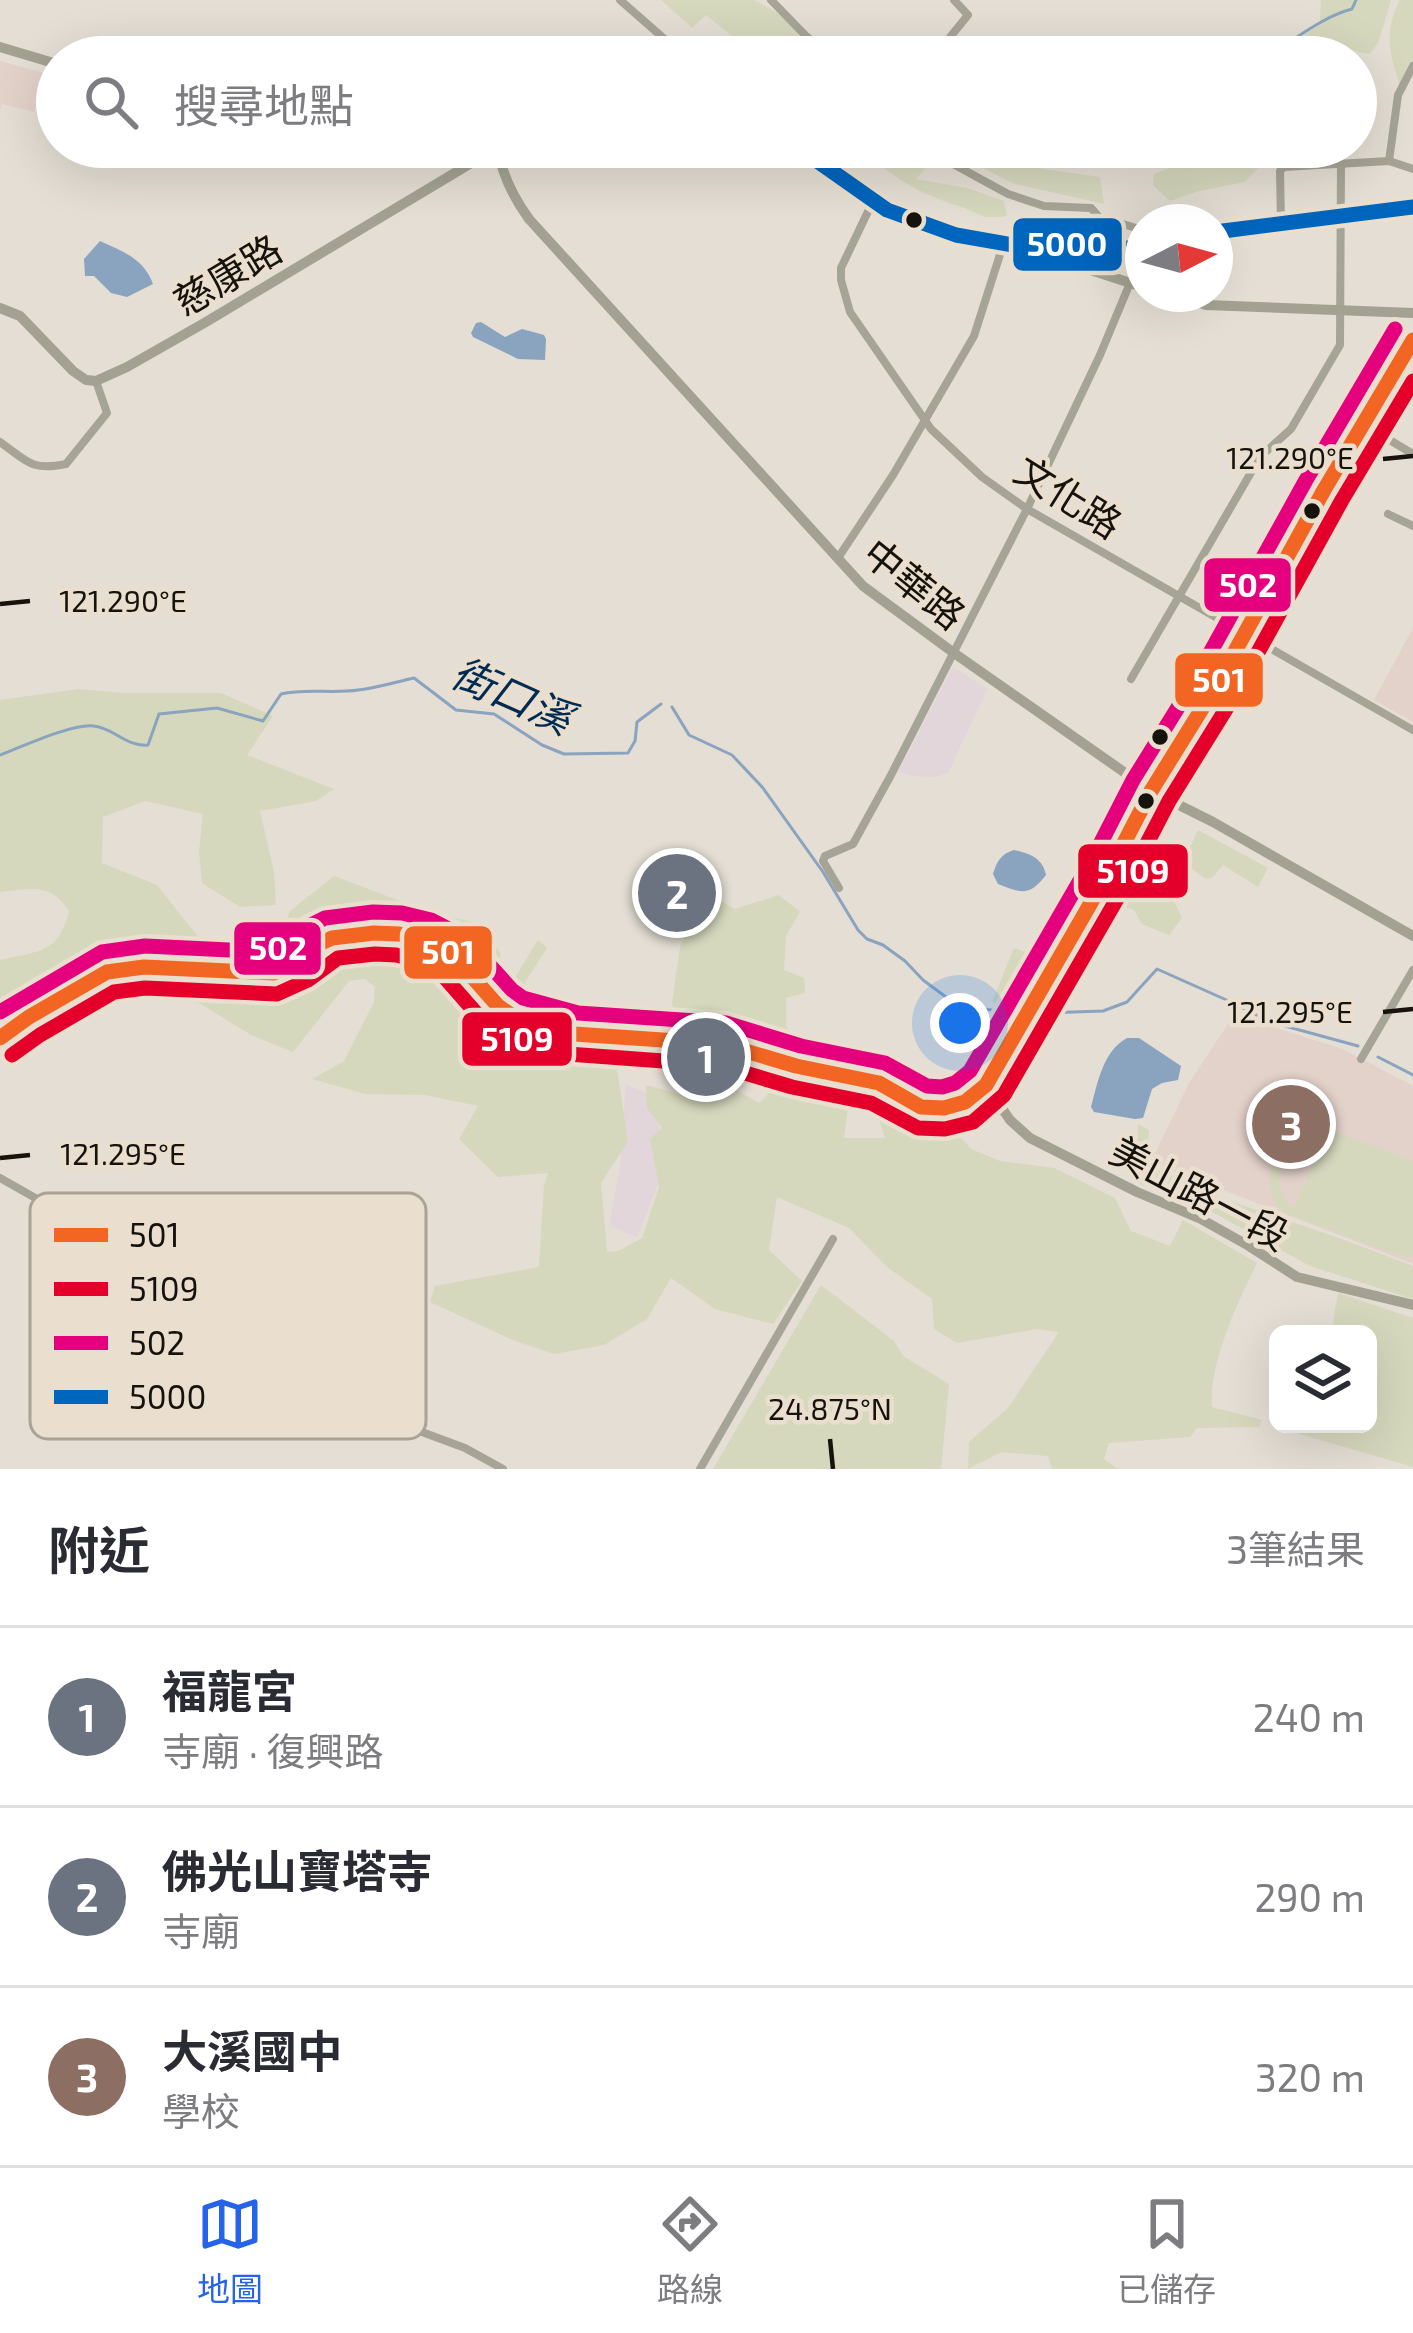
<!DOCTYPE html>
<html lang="zh-TW">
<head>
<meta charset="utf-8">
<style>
  :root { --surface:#fff; --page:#f2f2f3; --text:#2b2b33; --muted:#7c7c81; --line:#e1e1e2; --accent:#2563eb }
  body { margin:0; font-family:"Exo 2","Noto Sans TC",sans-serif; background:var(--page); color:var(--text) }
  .controls { position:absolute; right:36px; bottom:36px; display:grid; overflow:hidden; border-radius:18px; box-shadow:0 12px 48px #0002 }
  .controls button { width:108px; height:108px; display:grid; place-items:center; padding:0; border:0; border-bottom:3px solid var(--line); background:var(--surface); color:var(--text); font:60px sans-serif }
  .compass { position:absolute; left:1125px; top:204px; width:108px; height:108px; border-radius:50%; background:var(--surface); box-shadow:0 12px 48px #0002; rotate:84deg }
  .you { position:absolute; left:960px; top:1023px; width:42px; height:42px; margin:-30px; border:9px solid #fff; border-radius:50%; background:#1a73e8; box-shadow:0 0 0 18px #1a73e833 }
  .badge { display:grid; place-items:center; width:78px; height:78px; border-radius:50%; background:var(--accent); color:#fff; font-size:39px; font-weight:700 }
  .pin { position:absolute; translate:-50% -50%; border:6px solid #fff; box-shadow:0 3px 12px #0006 }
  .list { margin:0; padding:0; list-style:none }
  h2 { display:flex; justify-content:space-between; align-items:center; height:156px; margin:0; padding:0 48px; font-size:51px }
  h2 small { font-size:39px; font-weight:400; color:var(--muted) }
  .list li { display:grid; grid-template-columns:78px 1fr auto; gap:36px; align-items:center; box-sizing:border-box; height:180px; padding:0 48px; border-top:3px solid var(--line) }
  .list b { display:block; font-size:45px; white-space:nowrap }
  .list p { margin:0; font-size:39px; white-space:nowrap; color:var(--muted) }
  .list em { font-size:39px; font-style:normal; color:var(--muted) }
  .icon { flex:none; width:66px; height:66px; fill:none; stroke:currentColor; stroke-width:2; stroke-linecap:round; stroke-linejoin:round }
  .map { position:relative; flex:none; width:1413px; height:1469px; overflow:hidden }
  .search { position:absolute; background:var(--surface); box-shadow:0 12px 48px #0002; left:36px; right:36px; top:36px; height:132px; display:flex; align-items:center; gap:30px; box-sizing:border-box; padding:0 42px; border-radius:66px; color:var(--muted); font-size:45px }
  .sheet { height:696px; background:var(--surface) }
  nav { display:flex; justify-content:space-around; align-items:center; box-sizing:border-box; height:168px; border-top:3px solid var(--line); background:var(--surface); font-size:33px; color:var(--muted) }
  nav a { display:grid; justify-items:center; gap:6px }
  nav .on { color:var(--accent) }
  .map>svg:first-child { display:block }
  .industrial { fill:#e2d6db }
  .education { fill:#e3d2ca }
  .green { fill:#d5d8bd; fill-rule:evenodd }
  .water { fill:#8aa3be }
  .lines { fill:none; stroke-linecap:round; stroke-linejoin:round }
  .stream { stroke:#8aa3be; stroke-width:3 }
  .street { stroke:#a5a496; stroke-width:8 }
  .secondary { stroke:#a3a292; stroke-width:10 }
  .primary { stroke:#a6a391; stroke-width:12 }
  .bus-1-casing { stroke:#eadfce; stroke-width:24 }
  .bus-2-casing { stroke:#eadfce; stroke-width:24 }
  .bus-3-casing { stroke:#eadfce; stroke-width:24 }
  .bus-4-casing { stroke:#eadfce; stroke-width:24 }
  .bus-1 { stroke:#f26522; stroke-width:15 }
  .bus-2 { stroke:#e4002b; stroke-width:15 }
  .bus-3 { stroke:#e5007d; stroke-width:15 }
  .bus-4 { stroke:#0065bd; stroke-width:15 }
  .ticks { fill:none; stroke:#16130d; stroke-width:4.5 }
  .bus-dot { fill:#16130d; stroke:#eadfce; stroke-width:4.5 }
  .labels { text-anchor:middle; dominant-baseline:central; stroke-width:9; stroke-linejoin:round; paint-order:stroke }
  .street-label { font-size:39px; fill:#16130d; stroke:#eadfce }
  .water-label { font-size:42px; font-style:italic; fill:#002c54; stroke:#eadfce }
  .key { fill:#eadfce; stroke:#aaa294; stroke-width:3 }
  .key-label { font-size:33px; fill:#16130d }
  .ticks-label { font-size:30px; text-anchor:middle; fill:#16130d; stroke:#eadfce; stroke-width:9; stroke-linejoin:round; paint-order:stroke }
  .line-badge { stroke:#eadfce; stroke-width:4.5 }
  .badge-label { font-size:33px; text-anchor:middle; font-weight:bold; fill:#fff }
</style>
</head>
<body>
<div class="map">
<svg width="1413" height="1469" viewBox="0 0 1413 1469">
  <rect width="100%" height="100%" fill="#e4ded4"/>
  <g class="industrial">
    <polygon points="953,667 987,689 948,773 935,777 914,776 898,772"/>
    <polygon points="626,1084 657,1098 662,1174 637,1237 609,1226 620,1167"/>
  </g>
  <g class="education">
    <polygon points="0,61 47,74 34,112 2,104 0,110"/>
    <polygon points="1413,628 1413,722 1374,700"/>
    <polygon points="1234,1015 1343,1049 1413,1086 1413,1264 1151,1162 1189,1083"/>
  </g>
  <g class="green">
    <polygon points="661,0 754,0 780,14 829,57 802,57 785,53 776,57 750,57 752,53 706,15 692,28"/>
    <polygon points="1321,0 1391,0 1379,41 1370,54 1340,48 1335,57 1271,57 1320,25"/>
    <path d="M1400 0H1413V71L1403 96C1392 59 1381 36 1400 0Z"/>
    <path d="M858 147H908L927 166 916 179 967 188 1004 201 1007 216C979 220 985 215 961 207 913 191 896 179 858 147Z"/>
    <polygon points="943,147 980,147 1043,169 1100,177 1104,204 1012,183"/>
    <polygon points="1198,147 1255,147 1260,166 1245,182 1199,191 1170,201 1153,185 1154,174 1188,161"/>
    <path d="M78 689 124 693H221L273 716 247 755 334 789 316 801 260 811 274 872 276 905 240 907 202 883 199 852 203 814 145 801 103 817 102 863 157 885 213 956 145 952 65 978 0 1016V960C38 951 59 954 69 911 50 882 31 889 0 892V700Z"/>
    <polygon points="1198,830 1268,868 1258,887 1223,865 1213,877 1206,879 1192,869 1187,854"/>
    <polygon points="334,876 429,912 482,924 500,953 501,973 514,979 538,940 547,948 525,982 530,1001 501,998 484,971 426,932 373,921 275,949 290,911"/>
    <polygon points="1157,880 1170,883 1174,901 1182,918 1169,935 1142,924 1134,910 1108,901 1117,884 1143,897"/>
    <polygon points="779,895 800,912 786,936 784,970 804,978 805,993 786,998 786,1026 800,1047 790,1054 726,1039 680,1033 672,1003 680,947 692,921 712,912 719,900 735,909"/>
    <path d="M377 941 426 950 464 982 508 1029 567 1049 595 1066 616 1062 628 1141 601 1183 607 1252 618 1251 642 1238 659 1187 650 1139 662 1128 647 1108 646 1085 686 1096 714 1077 759 1103 792 1071 851 1085 844 1138H885L870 1090 955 1131 971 1149 1000 1161 1054 1168 1115 1198 1131 1231 1170 1246 1183 1220 1257 1263C1237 1304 1209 1362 1212 1407L1262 1420 1259 1427 1197 1428 1190 1437 1109 1443 1104 1459 1118 1469H1052L1048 1456 1002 1452 968 1469 969 1442 1008 1408 1059 1332 1037 1329 957 1343 934 1329 932 1299 887 1267 849 1228 777 1197 769 1250 802 1281 773 1324 715 1309 671 1278 647 1319 604 1345 554 1354 513 1340 430 1302 435 1286 539 1267 544 1185 548 1173 498 1177 459 1139 478 1106 425 1095 365 1094 312 1079 344 1061 374 1002 375 987 365 979 349 981 293 1052 251 1035 199 1003 145 989 147 985 253 987 298 981 341 949Z"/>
    <polygon points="1014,948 1046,960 1016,1011 992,1002"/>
    <path d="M1307 1121 1413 1161V1256L1406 1258 1285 1213C1262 1195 1266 1161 1285 1140 1293 1132 1301 1130 1307 1121ZM1318 1135 1324 1137 1294 1208C1275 1194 1276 1171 1289 1153L1287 1160 1305 1168 1310 1158 1291 1149 1300 1141Z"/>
    <polygon points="1138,1124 1149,1130 1147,1165 1224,1199 1342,1239 1413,1266 1413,1299 1310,1266 1216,1214 1137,1183"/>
    <polygon points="821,1285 894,1341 903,1356 949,1384 941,1469 713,1469"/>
    <polygon points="1338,1293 1413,1318 1413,1467 1279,1428 1280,1424 1368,1424 1368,1334 1331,1334"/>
  </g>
  <g class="water">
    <path d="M100 241C124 252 144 259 153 284L127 297 111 293 94 276H85L84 259Z"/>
    <polygon points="481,322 505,337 522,329 544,335 546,339 545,360 518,359 473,337 471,333 476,323"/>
    <path d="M1014 850C1029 853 1043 858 1046 875 1029 897 1022 893 998 884L993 874C997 861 1001 854 1014 850Z"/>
    <path d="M1127 1038H1139L1181 1066 1178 1080 1162 1083 1152 1089 1143 1118 1135 1119 1094 1112 1091 1107C1098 1082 1103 1051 1127 1038Z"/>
  </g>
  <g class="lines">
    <g class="stream">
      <path d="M1265 57C1294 41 1321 17 1352 9L1356 0"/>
      <polyline points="672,707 689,735 732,755 763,788 823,872 858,930 867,939 883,945 905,961 923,980 950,1000 967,1007 1016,1013"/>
      <path d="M0 755C21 747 73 723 94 726 114 728 126 747 148 745L159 714 217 708 263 721 281 694C307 688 331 694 358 690 377 688 396 682 414 678L456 710 494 714 542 745 564 754 628 753 635 741 637 722 661 704"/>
      <polyline points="1043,1013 1103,1011 1127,1002 1157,969 1231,1002 1270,1022 1358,1046"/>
      <polyline points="1378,1057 1413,1075"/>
    </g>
    <g class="street">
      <polyline points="620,0 685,57"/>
      <polyline points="771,0 805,35 831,57"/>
      <polyline points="934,57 968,15 954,0"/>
      <polyline points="922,147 1008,194 1044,206 1091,208 1099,217 1143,230"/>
      <polyline points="1389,161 1398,95 1413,66"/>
      <polyline points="873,201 841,268 841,280 850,312 931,429 982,477 1027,509 1413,730"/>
      <polyline points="1281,224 1280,171 1284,167 1389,161 1413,169"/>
      <polyline points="1215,232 1413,207"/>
      <path d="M1037 249C1073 242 1107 251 1143 249"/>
      <polyline points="1363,424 1413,454"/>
      <path d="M0 442C28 462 31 471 66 464L107 413 96 381"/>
      <polyline points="1388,514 1413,526"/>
      <polyline points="838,558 893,475 974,336 1004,242"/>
      <polyline points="1131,679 1260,457 1291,429 1340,345 1341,164"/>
      <polyline points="839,888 823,861 825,856 853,844 891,775 1027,509 1100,355 1130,283"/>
      <polyline points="1361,1059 1413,970"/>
      <polyline points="0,1178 268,1330 287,1343 309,1377 403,1425 465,1448 503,1469"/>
      <polyline points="700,1469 833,1239"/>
    </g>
    <g class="secondary">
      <polyline points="0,47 57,64"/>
      <path d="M498 147C501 174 514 198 529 219L863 586 954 653 1151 791 1213 822 1413 936"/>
      <polyline points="656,147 806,153 887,210 956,235 1036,249 1053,258 1143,287"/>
      <polyline points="1167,294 1206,305 1413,313"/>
      <polyline points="0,308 20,316 73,371 86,380 96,381 127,367 206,322 483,156 492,147"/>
      <polyline points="986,1085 1010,1120 1030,1138 1137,1192 1201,1219 1249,1246 1297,1277 1413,1305"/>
    </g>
    <polyline class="primary" points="0,1038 29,1017 107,972 144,967 274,973 298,962 319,944 332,938 374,933 399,934 424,940 453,955 498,1006 514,1017 574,1034 722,1044 796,1066 879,1083 921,1107 944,1108 965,1102 986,1085 1111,868 1151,791 1213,691 1324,490 1413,340"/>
    <defs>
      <polyline id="bus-1" points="0,1038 29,1017 107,972 144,967 274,973 298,962 319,944 332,938 374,933 399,934 424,940 453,955 498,1006 514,1017 574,1034 722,1044 796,1066 879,1083 921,1107 944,1108 965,1102 986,1085 1111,868 1151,791 1213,691 1324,490 1413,340"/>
      <polyline id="bus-2" points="12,1055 40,1035 114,992 145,988 277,994 308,980 338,958 375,954 396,955 417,960 440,972 483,1021 504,1035 568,1054 718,1065 792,1087 871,1103 918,1128 945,1129 973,1122 1004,1095 1129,878 1169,801 1231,701 1342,500 1413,381"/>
      <polyline id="bus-3" points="0,1012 102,952 145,946 270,952 287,944 307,927 325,918 373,912 402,913 431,920 464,937 512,990 523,998 578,1013 726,1023 801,1046 885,1063 927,1086 942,1087 955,1083 970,1071 1093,858 1133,780 1195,680 1306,480 1395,329"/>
      <g id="bus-4">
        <polyline points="656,147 806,153 887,210 956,235 1036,249 1062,244 1143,249"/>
        <polyline points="1215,232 1413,207"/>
      </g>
    </defs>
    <use href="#bus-1" class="bus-1-casing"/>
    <use href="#bus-2" class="bus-2-casing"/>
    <use href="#bus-3" class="bus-3-casing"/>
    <use href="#bus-4" class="bus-4-casing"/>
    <use href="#bus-1" class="bus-1"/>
    <use href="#bus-2" class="bus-2"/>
    <use href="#bus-3" class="bus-3"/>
    <use href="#bus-4" class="bus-4"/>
  </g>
  <path class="ticks" d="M1383 459 1413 456M0 604 30 601M1383 1012 1413 1009M0 1158 30 1155M830 1439 833 1469"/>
  <g class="bus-dot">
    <circle cx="914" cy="220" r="10"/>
    <circle cx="1312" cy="511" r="10"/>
    <circle cx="1160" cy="737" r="10"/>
    <circle cx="1146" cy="801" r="10"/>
  </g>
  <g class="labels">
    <g class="street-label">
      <text transform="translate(227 274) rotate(-31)">慈康路</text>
      <text transform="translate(1069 496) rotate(32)">文化路</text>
      <text transform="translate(915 583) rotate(39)">中華路</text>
      <text transform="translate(1200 1192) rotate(28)">美山路一段</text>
    </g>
    <g class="water-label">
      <text transform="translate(513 694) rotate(24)">街口溪</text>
    </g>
  </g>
  <rect x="30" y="1193" width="396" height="246" rx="18" class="key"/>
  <rect x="54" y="1228" width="54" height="14" fill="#f26522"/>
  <rect x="54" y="1282" width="54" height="14" fill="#e4002b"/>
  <rect x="54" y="1336" width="54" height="14" fill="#e5007d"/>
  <rect x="54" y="1390" width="54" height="14" fill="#0065bd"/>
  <g class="key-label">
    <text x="129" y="1247">501</text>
    <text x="129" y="1301">5109</text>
    <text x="129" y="1355">502</text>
    <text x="129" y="1409">5000</text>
  </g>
  <g class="ticks-label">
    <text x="1290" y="469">121.290°E</text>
    <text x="123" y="612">121.290°E</text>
    <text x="1290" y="1023">121.295°E</text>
    <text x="123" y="1165">121.295°E</text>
    <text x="830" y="1420">24.875°N</text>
  </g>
  <g class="line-badge">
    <rect x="1011" y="216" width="113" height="57" rx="12" fill="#0065bd"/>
    <rect x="1202" y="556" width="91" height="58" rx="12" fill="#e5007d"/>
    <rect x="1173" y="651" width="92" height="58" rx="12" fill="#f26522"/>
    <rect x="1076" y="842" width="114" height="58" rx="12" fill="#e4002b"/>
    <rect x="232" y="920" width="91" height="57" rx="12" fill="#e5007d"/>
    <rect x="402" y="924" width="92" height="57" rx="12" fill="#f26522"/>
    <rect x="460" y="1010" width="114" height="58" rx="12" fill="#e4002b"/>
  </g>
  <g class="badge-label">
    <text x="1067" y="256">5000</text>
    <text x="1248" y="597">502</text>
    <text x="1219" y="692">501</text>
    <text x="1133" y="883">5109</text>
    <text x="278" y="960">502</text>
    <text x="448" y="964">501</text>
    <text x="517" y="1051">5109</text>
  </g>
</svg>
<div class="controls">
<button><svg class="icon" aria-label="layers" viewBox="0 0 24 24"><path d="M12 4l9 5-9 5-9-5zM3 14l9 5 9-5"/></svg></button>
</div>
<svg class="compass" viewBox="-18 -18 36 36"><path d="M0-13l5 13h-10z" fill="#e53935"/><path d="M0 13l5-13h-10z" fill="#7c7c81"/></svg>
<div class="you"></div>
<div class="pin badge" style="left:706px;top:1057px;background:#6b7280">1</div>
<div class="pin badge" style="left:677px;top:893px;background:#6b7280">2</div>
<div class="pin badge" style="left:1291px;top:1124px;background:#8d6e63">3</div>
<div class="search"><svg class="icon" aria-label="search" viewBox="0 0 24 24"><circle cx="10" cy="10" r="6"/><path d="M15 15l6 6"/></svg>搜尋地點</div>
</div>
<section class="sheet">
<h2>附近<small>3筆結果</small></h2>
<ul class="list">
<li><span class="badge" style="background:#6b7280">1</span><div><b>福龍宮</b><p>寺廟 · 復興路</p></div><em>240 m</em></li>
<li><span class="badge" style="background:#6b7280">2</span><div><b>佛光山寶塔寺</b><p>寺廟</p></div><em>290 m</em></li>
<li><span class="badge" style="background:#8d6e63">3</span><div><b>大溪國中</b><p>學校</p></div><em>320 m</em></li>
</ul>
</section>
<nav>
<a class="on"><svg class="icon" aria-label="map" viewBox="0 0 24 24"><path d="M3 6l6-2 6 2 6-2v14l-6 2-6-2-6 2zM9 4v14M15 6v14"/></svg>地圖</a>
<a><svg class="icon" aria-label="directions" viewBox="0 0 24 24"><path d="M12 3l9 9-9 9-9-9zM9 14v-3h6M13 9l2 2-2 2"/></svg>路線</a>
<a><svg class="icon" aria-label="saved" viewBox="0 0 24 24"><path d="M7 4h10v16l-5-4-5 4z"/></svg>已儲存</a>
</nav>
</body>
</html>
